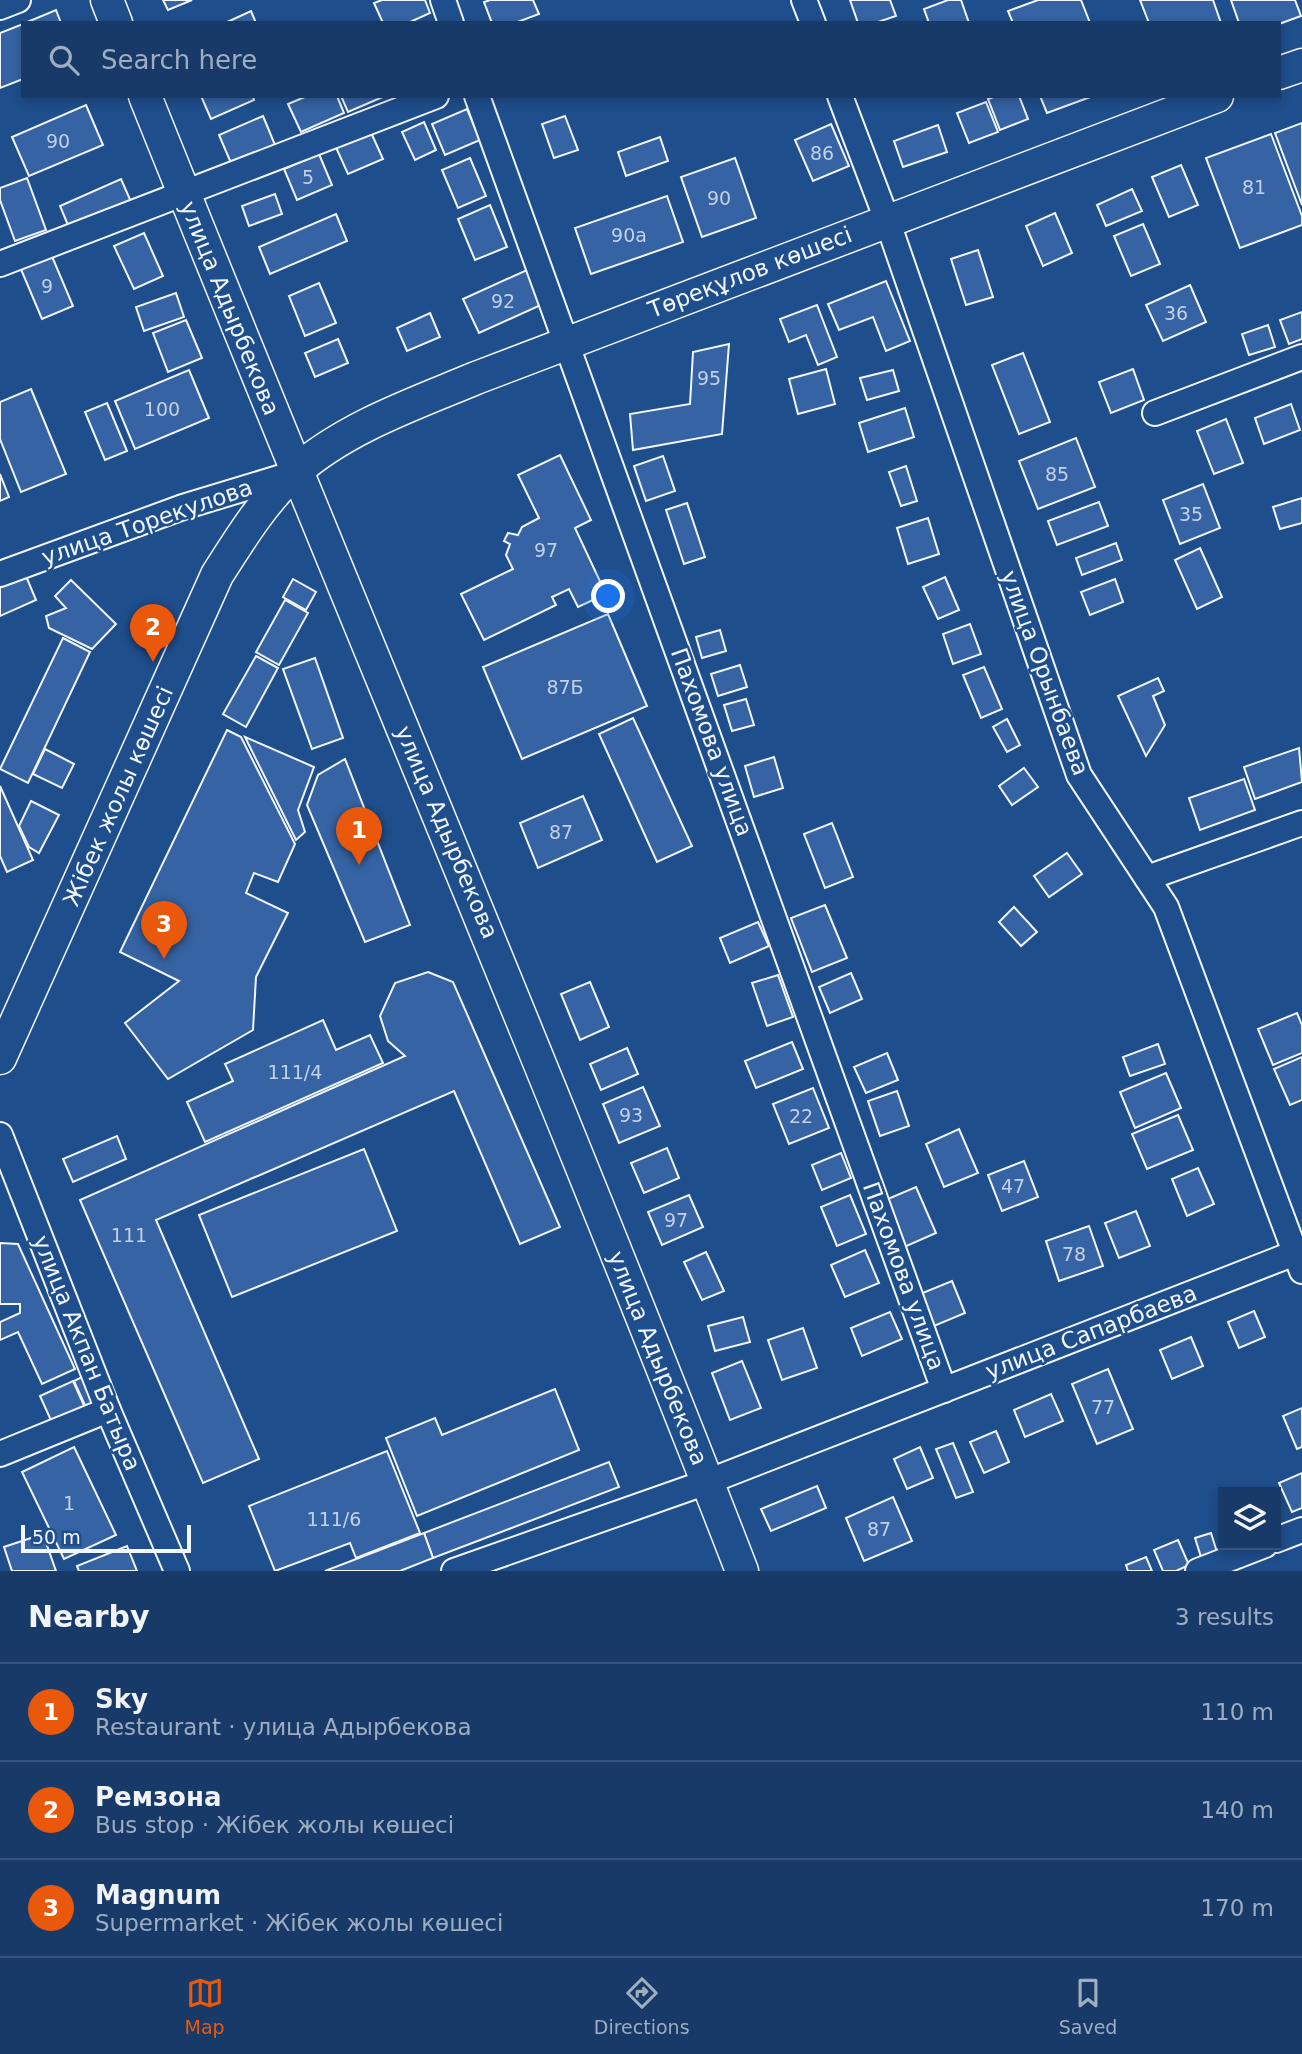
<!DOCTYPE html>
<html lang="en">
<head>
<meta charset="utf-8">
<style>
  :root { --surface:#173a69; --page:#244571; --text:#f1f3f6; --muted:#9eadc0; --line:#36547d; --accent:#ea580c }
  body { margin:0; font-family:"DejaVu Sans",sans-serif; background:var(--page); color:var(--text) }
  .controls { position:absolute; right:21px; bottom:21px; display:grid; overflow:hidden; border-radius:0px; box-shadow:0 4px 10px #0003 }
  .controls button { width:63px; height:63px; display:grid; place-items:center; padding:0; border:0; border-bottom:2px solid var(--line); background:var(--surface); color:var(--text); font:35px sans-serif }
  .scale { position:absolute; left:21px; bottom:18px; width:170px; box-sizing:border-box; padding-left:7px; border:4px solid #f2f6ff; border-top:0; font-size:19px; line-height:24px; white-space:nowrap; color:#f2f6ff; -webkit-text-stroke:5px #1f4e8c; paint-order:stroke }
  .you { position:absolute; left:609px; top:597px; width:24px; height:24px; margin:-18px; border:5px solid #fff; border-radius:50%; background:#1a73e8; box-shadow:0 0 0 10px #1a73e833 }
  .badge { display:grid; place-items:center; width:46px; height:46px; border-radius:50%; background:var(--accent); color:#fff; font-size:23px; font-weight:700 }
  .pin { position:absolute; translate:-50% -58px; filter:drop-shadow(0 2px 4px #0008) }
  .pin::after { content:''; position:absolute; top:37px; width:24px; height:21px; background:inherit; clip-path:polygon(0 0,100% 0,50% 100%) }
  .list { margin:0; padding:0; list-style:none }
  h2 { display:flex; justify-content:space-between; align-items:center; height:91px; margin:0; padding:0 28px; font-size:30px }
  h2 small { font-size:23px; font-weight:400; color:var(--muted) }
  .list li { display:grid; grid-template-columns:46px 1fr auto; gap:21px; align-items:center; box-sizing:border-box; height:98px; padding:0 28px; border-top:2px solid var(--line) }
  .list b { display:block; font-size:26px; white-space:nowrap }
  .list p { margin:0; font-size:23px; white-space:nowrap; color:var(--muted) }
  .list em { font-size:23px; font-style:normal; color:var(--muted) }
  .icon { flex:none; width:38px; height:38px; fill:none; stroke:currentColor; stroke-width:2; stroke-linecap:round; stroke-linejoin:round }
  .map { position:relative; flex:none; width:1302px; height:1571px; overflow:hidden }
  .search { position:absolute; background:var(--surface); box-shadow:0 4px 10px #0003; left:21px; right:21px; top:21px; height:77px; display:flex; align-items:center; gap:18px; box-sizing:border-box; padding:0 24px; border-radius:0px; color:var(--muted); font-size:26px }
  .sheet { height:385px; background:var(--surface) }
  nav { display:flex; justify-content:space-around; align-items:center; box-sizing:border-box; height:98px; border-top:2px solid var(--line); background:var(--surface); font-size:19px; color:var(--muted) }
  nav a { display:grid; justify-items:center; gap:4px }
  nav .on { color:var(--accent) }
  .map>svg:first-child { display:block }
  .building { fill:#3563a3; stroke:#f2f6ff; stroke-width:2 }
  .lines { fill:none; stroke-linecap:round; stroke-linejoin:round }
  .minor-casing { stroke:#f2f6ff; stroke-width:28 }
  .major-casing { stroke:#f2f6ff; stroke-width:35 }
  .minor { stroke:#1f4e8c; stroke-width:24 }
  .major { stroke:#1f4e8c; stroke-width:32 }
  .labels { text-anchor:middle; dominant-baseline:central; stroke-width:5; stroke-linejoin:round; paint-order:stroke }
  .number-label { font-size:19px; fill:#c3d1e8 }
  .street-label { font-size:23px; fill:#f2f6ff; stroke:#1f4e8c }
</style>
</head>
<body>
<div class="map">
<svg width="1302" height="1571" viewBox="0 0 1302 1571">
  <rect width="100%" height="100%" fill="#1f4e8c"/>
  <g class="building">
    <polygon points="163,0 192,0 168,10"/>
    <polygon points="382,0 425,0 430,13 408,23 383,23 374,3"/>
    <polygon points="490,0 533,0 539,14 515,23 492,23 484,2"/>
    <polygon points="850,0 890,0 896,16 875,23 858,23"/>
    <polygon points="948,0 961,0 969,23 929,23 924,9"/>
    <polygon points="1038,0 1081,0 1090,23 1013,23 1008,11"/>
    <polygon points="1140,0 1213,0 1221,23 1149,23"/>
    <polygon points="1231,0 1295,0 1301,16 1279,24 1239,23"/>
    <polygon points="56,10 61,23 25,23"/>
    <polygon points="251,11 256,23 225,23"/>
    <polygon points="23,24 23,79 0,88 0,33"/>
    <polygon points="201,96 253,96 254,100 211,119"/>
    <polygon points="307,96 337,96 344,113 301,132 288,104"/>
    <polygon points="341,96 385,96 348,112"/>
    <polygon points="996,96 1019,96 1028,119 1000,130 988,99"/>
    <polygon points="1040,96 1093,96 1047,113"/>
    <polygon points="986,102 998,132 969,143 957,113"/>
    <polygon points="86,105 103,145 29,176 12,137"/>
    <polygon points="467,109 480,140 445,155 432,124"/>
    <polygon points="263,116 275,145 231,163 219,135"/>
    <polygon points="565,116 578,150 554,158 542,124"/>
    <polygon points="424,122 436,150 415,160 402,132"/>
    <polygon points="1302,123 1302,205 1275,133"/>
    <polygon points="831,124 849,166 813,181 795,140"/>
    <polygon points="938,125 947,152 903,167 894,141"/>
    <polygon points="369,128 383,159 348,174 334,143"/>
    <polygon points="1271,134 1302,216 1302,225 1240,248 1206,158"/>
    <polygon points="660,137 668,161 626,176 618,152"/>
    <polygon points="319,154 332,185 297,200 284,169"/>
    <polygon points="470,158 486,196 458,208 442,170"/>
    <polygon points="735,158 756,218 702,237 681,177"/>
    <polygon points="1181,165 1198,205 1169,217 1152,177"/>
    <polygon points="27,178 46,230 15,241 0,200 0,188"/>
    <polygon points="121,179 132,204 70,230 60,206"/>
    <polygon points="1132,189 1142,211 1106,226 1097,205"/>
    <polygon points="275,194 282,214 249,226 242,206"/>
    <polygon points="667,196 683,242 591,274 575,228"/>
    <polygon points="490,205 507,247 475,260 458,219"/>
    <polygon points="1055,213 1072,253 1043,266 1026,226"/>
    <polygon points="336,214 347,241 270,274 259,247"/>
    <polygon points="1143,224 1160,264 1131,276 1114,236"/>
    <polygon points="144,233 163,276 134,289 114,246"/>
    <polygon points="978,250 993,297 966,305 951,259"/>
    <polygon points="51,254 73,306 42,319 20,267"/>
    <polygon points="527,270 543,304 479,333 463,299"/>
    <polygon points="886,281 910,341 886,351 873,317 839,330 828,304"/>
    <polygon points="319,283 336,323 305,336 289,296"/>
    <polygon points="1190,285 1206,322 1163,341 1146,305"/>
    <polygon points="176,293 184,317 144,331 136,307"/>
    <polygon points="817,305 837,357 818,365 806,335 789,342 780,319"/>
    <polygon points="1302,312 1302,339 1289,344 1280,320"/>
    <polygon points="430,313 440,337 407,351 397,328"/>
    <polygon points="186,320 202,358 168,372 153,333"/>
    <polygon points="1268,325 1275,347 1249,355 1242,334"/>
    <polygon points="338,339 348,363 315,377 305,353"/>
    <polygon points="729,344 722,434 633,450 630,414 690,404 693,352"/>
    <polygon points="1023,353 1050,422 1019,434 992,365"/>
    <polygon points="826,369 835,404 798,414 789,379"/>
    <polygon points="1133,369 1144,400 1111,413 1099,382"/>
    <polygon points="189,370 209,418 135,449 115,401"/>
    <polygon points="893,370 899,391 867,400 860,378"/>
    <polygon points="31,389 66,474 21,492 0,439 0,402"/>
    <polygon points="107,403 127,451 105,460 85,412"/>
    <polygon points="1291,404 1300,430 1264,444 1255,418"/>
    <polygon points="905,408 914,437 868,452 859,423"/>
    <polygon points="1226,419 1243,463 1214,474 1197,431"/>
    <polygon points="1076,438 1095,487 1038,509 1019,461"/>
    <polygon points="560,455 591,520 575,528 606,594 578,607 569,589 552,597 556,605 484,640 461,594 513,569 506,555 510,544 504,541 508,533 518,535 522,527 539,518 518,475"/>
    <polygon points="663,456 675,491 646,501 634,466"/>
    <polygon points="906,466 917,501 901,506 889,472"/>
    <polygon points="0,474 9,497 0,501"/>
    <polygon points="1203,484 1220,528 1180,544 1163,500"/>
    <polygon points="1302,498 1302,523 1280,529 1273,507"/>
    <polygon points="1099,502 1108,526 1057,545 1048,521"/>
    <polygon points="687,503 705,557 684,564 666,510"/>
    <polygon points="928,518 939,554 908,564 897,528"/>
    <polygon points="1116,543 1122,560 1082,575 1076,558"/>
    <polygon points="1200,548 1222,597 1197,609 1175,560"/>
    <polygon points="26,576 36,600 0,616 0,587"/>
    <polygon points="945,577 959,610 938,619 923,587"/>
    <polygon points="293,579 316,592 306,610 283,597"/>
    <polygon points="1115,579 1123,602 1090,615 1081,592"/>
    <polygon points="71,580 116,624 92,649 49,628 46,616 66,608 55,596"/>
    <polygon points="285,600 308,613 279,665 256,652"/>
    <polygon points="608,614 647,706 522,759 483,667"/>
    <polygon points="970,624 981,654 953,664 943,634"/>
    <polygon points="720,630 726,651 702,658 696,637"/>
    <polygon points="63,638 90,652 28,783 0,769"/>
    <polygon points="256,656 278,668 246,727 223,714"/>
    <polygon points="315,658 343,738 312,749 283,669"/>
    <polygon points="740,665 747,687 718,696 711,674"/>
    <polygon points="984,667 1002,709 981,718 963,675"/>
    <polygon points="1158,678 1164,691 1153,696 1165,725 1146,756 1118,696"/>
    <polygon points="746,699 754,725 732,731 724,705"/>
    <polygon points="633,718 692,846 657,862 599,734"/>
    <polygon points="1007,719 1020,745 1007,752 993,727"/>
    <polygon points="227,730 241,737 295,844 278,882 254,873 246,893 288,913 256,977 253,1030 168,1079 125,1023 179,981 120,952"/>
    <polygon points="245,737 314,767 298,810 305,832 296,840"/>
    <polygon points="1299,748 1302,782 1255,799 1244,767"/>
    <polygon points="45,749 74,764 62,788 33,774"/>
    <polygon points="774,757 783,788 754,797 745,766"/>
    <polygon points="345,759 410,925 365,942 307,805 318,775"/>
    <polygon points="1024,768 1038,787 1012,805 999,786"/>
    <polygon points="1244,779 1255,810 1200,830 1189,798"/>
    <polygon points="0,786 33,860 7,872 0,856"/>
    <polygon points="583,796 602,840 538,868 520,823"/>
    <polygon points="31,801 59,815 39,853 29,847 19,826"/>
    <polygon points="832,823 853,877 825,888 804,834"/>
    <polygon points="1067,853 1082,874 1049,897 1034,876"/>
    <polygon points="825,905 847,958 812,972 791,918"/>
    <polygon points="1014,907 1037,932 1021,946 999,922"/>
    <polygon points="758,922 769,946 730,963 720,938"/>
    <polygon points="428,972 453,982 560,1227 520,1244 454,1091 156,1220 259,1459 203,1483 80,1200 405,1056 388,1041 380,1016 395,983"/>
    <polygon points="851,973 862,999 830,1013 819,987"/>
    <polygon points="778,975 793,1017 767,1026 752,983"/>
    <polygon points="590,982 609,1027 580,1040 561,994"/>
    <polygon points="1297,1013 1302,1025 1302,1053 1273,1065 1258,1029"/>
    <polygon points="323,1020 336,1050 370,1035 383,1063 205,1142 187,1102 233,1081 225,1064"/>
    <polygon points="792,1042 803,1069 756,1088 745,1061"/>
    <polygon points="1158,1044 1165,1064 1130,1076 1123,1057"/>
    <polygon points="627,1048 638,1074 601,1090 590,1064"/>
    <polygon points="887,1053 898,1080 866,1093 854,1067"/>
    <polygon points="1302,1057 1302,1100 1290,1105 1274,1069"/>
    <polygon points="1166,1073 1181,1108 1135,1128 1120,1092"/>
    <polygon points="643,1087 660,1126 619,1143 603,1104"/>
    <polygon points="813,1088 829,1128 789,1144 773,1104"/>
    <polygon points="897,1091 909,1126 880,1136 868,1101"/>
    <polygon points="1178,1115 1193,1150 1147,1169 1132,1134"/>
    <polygon points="959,1129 978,1173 944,1187 926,1144"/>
    <polygon points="117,1136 126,1159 73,1182 63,1159"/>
    <polygon points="667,1148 679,1178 644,1193 631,1163"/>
    <polygon points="364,1149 397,1231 232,1297 199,1215"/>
    <polygon points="841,1153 851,1178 822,1190 812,1165"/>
    <polygon points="1024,1161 1038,1197 1002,1211 988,1175"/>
    <polygon points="1198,1168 1214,1204 1187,1216 1172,1179"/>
    <polygon points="916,1187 936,1233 902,1248 883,1201"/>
    <polygon points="689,1195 703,1227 662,1245 648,1212"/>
    <polygon points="850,1195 866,1234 837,1246 821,1207"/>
    <polygon points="1136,1211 1150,1246 1119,1258 1105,1223"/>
    <polygon points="1089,1226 1103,1266 1059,1281 1046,1241"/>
    <polygon points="0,1243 18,1244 75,1369 42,1384 18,1332 0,1340 0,1322 20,1313 20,1304 0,1304"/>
    <polygon points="865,1250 879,1283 845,1297 831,1265"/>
    <polygon points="706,1252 724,1291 702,1300 684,1262"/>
    <polygon points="952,1281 965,1313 934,1326 920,1294"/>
    <polygon points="1254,1311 1265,1337 1239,1348 1228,1322"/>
    <polygon points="890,1312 902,1339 862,1356 851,1328"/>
    <polygon points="743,1317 750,1342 715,1351 708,1326"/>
    <polygon points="803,1328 817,1368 782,1380 768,1340"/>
    <polygon points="1191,1337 1203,1366 1172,1379 1160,1350"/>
    <polygon points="742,1361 761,1408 730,1420 712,1373"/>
    <polygon points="1108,1369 1133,1429 1097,1444 1072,1384"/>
    <polygon points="82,1377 96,1409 88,1412 74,1381"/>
    <polygon points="73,1381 87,1412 54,1427 40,1396"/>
    <polygon points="555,1389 579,1450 417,1516 386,1438 435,1418 442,1435"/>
    <polygon points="1051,1394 1063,1421 1025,1437 1014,1410"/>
    <polygon points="1302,1408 1302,1447 1297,1449 1283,1416"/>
    <polygon points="996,1431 1009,1462 984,1473 970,1442"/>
    <polygon points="953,1443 973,1492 956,1498 936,1449"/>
    <polygon points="74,1447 116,1535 64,1559 22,1472"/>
    <polygon points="920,1447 933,1478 907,1489 894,1459"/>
    <polygon points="387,1451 420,1533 356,1558 350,1543 275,1571 249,1506"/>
    <polygon points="609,1462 619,1487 433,1558 424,1533"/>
    <polygon points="1302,1473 1302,1508 1292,1512 1279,1483"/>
    <polygon points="817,1486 826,1508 771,1531 761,1509"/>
    <polygon points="893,1497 912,1541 864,1561 846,1518"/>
    <polygon points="424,1533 433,1558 400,1571 325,1571"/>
    <polygon points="1211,1533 1217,1552 1201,1557 1195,1538"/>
    <polygon points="43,1534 56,1571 12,1571 4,1547"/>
    <polygon points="1178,1540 1189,1565 1176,1571 1163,1571 1154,1550"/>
    <polygon points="127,1546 137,1571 79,1571 77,1566"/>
    <polygon points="1146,1557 1152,1571 1128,1571 1126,1565"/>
  </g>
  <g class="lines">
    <defs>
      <g id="minor">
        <polyline points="443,0 451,23"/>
        <polyline points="804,0 813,23"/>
        <polyline points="0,7 18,0"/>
        <polyline points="477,96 944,1390"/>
        <polyline points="840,96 887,220 1079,775 1166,907 1302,1271"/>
        <polyline points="0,264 436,96"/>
        <polyline points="1155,413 1302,357"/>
        <polyline points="0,574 183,507 295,473"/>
        <polyline points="1147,878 1302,823"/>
        <polyline points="0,1135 108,1410 177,1571"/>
        <polyline points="0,1454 108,1410"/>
        <polyline points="1276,1540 1302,1530"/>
        <polyline points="454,1571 707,1482 1295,1253"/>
        <polyline points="1198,1571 1265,1545"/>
      </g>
      <g id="major">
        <polyline points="107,0 116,23"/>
        <polyline points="1279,73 1302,65"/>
        <path d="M145 96C342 589 550 1076 742 1571"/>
        <path d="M0 1058 217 575C240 539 263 501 295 472 346 427 414 404 476 378L1217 96"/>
      </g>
    </defs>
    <use href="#minor" class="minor-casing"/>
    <use href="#major" class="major-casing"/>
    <use href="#minor" class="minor"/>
    <use href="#major" class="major"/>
  </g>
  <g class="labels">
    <g class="number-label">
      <text x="58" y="141">90</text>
      <text x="822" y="153">86</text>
      <text x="308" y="177">5</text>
      <text x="1254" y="187">81</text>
      <text x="719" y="198">90</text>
      <text x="629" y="235">90а</text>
      <text x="47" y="286">9</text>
      <text x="503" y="301">92</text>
      <text x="1176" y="313">36</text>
      <text x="709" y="378">95</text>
      <text x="162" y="409">100</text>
      <text x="1057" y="474">85</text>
      <text x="1191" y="514">35</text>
      <text x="546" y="550">97</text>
      <text x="565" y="687">87Б</text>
      <text x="561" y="832">87</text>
      <text x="295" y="1072">111/4</text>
      <text x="631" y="1115">93</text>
      <text x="801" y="1116">22</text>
      <text x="1013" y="1186">47</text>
      <text x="676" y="1220">97</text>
      <text x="129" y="1235">111</text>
      <text x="1074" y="1254">78</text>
      <text x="1103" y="1407">77</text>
      <text x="69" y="1503">1</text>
      <text x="334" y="1519">111/6</text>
      <text x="879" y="1529">87</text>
    </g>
    <g class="street-label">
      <text transform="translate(750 272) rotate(-21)">Төреқұлов көшесі</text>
      <text transform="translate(230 308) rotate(68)">улица Адырбекова</text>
      <text transform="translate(147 522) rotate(-19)">улица Торекулова</text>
      <text transform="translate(1045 673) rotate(70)">улица Орынбаева</text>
      <text transform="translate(712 742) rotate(70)">Пахомова улица</text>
      <text transform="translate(118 796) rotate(-66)">Жібек жолы көшесі</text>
      <text transform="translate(447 832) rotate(67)">улица Адырбекова</text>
      <text transform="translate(904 1276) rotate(70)">Пахомова улица</text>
      <text transform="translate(1091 1332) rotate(-21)">улица Сапарбаева</text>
      <text transform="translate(87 1353) rotate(68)">улица Акпан Батыра</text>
      <text transform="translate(658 1358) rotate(68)">улица Адырбекова</text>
    </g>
  </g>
</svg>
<div class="controls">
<button><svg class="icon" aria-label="layers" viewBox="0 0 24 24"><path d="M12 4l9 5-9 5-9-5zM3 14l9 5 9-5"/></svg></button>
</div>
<div class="scale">50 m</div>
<div class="you"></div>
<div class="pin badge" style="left:359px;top:865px">1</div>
<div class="pin badge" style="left:153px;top:662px">2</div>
<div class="pin badge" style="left:164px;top:959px">3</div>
<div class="search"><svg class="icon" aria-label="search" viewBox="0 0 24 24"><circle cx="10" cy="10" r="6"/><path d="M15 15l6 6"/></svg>Search here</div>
</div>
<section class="sheet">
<h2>Nearby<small>3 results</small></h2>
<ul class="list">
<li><span class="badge">1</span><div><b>Sky</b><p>Restaurant · улица Адырбекова</p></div><em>110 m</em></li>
<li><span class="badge">2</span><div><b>Ремзона</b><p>Bus stop · Жібек жолы көшесі</p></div><em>140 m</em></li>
<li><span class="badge">3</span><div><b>Magnum</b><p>Supermarket · Жібек жолы көшесі</p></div><em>170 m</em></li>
</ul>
</section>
<nav>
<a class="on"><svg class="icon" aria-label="map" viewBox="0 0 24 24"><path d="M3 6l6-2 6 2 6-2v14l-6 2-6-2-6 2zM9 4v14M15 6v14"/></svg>Map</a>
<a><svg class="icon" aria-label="directions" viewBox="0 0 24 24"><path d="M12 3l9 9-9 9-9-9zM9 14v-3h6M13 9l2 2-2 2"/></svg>Directions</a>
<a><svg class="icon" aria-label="saved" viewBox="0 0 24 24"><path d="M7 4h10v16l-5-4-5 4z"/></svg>Saved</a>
</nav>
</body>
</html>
